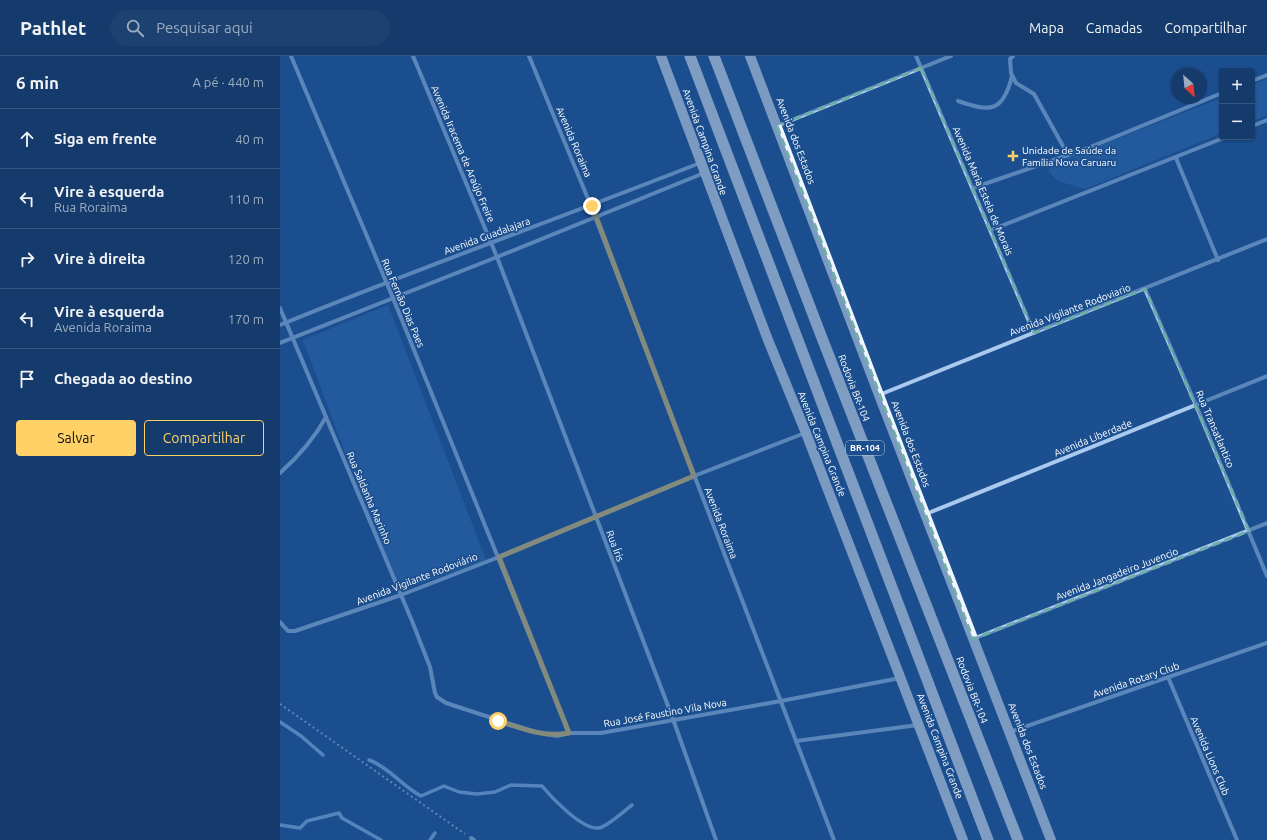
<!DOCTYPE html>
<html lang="pt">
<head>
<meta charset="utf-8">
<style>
  :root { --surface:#143b6b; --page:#1d4271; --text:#f1f3f6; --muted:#9dadc1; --line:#33557e; --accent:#ffd166 }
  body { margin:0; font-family:Ubuntu,sans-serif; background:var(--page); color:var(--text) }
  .controls { position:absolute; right:12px; top:12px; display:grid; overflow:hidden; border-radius:4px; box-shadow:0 1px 3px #0004 }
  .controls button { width:36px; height:36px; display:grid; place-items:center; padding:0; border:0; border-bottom:1px solid var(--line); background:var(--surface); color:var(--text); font:20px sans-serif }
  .compass { position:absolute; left:891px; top:12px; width:36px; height:36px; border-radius:50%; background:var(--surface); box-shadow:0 1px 3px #0004; rotate:153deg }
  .stop { position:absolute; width:12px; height:12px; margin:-9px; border:3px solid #ffd166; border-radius:50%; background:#fff }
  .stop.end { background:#ffd166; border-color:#fff; box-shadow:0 1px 4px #0008 }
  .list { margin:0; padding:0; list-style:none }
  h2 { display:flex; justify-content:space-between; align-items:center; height:52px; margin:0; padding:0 16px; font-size:17px }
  h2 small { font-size:13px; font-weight:400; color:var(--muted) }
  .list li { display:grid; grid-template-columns:26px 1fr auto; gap:12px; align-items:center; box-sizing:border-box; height:60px; padding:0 16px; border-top:1px solid var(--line) }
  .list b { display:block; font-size:15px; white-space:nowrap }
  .list p { margin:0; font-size:13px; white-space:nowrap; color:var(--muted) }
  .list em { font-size:13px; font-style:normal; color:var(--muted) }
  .actions { display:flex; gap:8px; padding:12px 16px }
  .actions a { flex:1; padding:9px 0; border:1px solid var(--accent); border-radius:4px; text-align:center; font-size:14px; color:var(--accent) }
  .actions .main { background:var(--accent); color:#111 }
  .icon { flex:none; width:22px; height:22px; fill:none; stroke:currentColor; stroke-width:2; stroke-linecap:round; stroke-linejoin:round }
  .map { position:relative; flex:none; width:987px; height:784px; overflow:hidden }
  header { display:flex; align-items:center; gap:24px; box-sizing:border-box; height:56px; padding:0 20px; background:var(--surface); border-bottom:1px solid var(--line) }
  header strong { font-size:19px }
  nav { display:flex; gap:22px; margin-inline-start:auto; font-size:14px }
  .search { width:280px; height:36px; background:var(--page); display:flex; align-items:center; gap:10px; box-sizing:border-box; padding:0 14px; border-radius:22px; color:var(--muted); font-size:15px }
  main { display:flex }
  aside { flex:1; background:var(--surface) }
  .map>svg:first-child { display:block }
  .green { fill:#2e69ad }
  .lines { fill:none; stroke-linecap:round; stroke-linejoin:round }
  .stream { stroke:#9cc4f0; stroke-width:3.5 }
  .path { stroke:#a9c9ee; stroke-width:2; stroke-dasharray:2 3; stroke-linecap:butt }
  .minor { stroke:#a9c9ee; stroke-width:4 }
  .primary { stroke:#f0f6ff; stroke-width:10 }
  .trunk { stroke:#f8faff; stroke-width:11 }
  .route { stroke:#ffd166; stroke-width:5 }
  .marked { fill:none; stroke:#6fada8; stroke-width:3; stroke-dasharray:8 5; stroke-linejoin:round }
  .poi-dot { fill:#ffd166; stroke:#1b4f8f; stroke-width:1.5 }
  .labels { text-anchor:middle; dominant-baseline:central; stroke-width:3.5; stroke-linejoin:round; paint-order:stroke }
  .shield { fill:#1b4f8f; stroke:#bbcadd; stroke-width:1 }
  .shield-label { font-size:9px; font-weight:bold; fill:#fff }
  .street-label { font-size:10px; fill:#fff; stroke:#1b4f8f }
  .poi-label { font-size:10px; fill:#fff; stroke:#1b4f8f; text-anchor:start }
</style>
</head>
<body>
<header>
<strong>Pathlet</strong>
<div class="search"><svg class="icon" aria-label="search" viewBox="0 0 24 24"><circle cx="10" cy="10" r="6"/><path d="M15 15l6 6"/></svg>Pesquisar aqui</div>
<nav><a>Mapa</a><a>Camadas</a><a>Compartilhar</a></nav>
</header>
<main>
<aside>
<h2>6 min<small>A pé · 440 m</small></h2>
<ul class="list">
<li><svg class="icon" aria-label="ahead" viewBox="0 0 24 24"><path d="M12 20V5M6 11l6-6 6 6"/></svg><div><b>Siga em frente</b></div><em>40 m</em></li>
<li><svg class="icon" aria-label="left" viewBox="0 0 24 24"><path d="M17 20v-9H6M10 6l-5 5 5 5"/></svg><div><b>Vire à esquerda</b><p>Rua Roraima</p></div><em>110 m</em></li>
<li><svg class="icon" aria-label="right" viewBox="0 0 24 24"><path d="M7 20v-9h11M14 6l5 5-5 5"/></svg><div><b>Vire à direita</b></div><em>120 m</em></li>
<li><svg class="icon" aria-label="left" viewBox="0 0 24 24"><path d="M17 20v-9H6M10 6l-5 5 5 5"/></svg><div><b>Vire à esquerda</b><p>Avenida Roraima</p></div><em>170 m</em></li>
<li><svg class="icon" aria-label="arrive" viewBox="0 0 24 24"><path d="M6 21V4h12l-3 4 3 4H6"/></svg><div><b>Chegada ao destino</b></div></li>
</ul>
<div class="actions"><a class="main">Salvar</a><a>Compartilhar</a></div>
</aside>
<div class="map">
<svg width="987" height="784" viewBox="0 0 987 784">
  <rect width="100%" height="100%" fill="#1b4f8f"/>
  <g class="green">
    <polygon points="987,23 987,59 972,65 972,29"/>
    <polygon points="942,42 942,77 805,133 778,125 769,116 769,109"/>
    <polygon points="108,249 206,504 117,536 23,284"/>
  </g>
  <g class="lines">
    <g class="stream">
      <polyline points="0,666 21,680 43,699"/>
      <path d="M89 704C110 712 122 730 141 740L164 730 179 736 197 738 215 736 231 729 262 730C272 742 302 774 319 772 328 770 344 755 352 749"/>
      <polyline points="0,769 20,772 27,765 59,757 62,762 101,784"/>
      <polyline points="150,784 155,777"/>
    </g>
    <polyline class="path" points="0,648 185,778"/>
    <g class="minor">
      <polyline points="11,0 113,242 289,677"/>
      <polyline points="133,0 217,201 393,663 436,784"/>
      <polyline points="249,0 311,150 554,784"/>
      <polyline points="636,0 754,277"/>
      <polyline points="733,0 730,3 731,17 736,27 754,38 788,99"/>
      <polyline points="972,25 987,19"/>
      <path d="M678 45C710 56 723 57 732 20"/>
      <polyline points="497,70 671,0"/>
      <polyline points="972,70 987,64"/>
      <polyline points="896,102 938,204"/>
      <polyline points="693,132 808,92 942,37"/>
      <polyline points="711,174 946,81"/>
      <polyline points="865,233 916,349 987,520"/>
      <polyline points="0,252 132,565 150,611 155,637 157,641 166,647 255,676 277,680 289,677 321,677 501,645 620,622"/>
      <path d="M0 269C139 212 280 162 420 107"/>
      <polyline points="0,287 217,201 424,117"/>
      <polyline points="599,339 987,183"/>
      <path d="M0 417C19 400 34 383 46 361"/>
      <polyline points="646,458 987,320"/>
      <polyline points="0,566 8,575 15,575 121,539 219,501 414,420 525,377"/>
      <polyline points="693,583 987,467"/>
      <polyline points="888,621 957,784"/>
      <polyline points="730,676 987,587"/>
      <polyline points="516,685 638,669"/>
      <polyline points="191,782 194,784"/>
    </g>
    <g class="primary">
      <polyline points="381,0 488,284 526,377 683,784"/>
      <polyline points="470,0 599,339 771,784"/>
    </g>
    <g class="trunk">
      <polyline points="410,0 708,784"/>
      <polyline points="434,0 542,282 738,784"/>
    </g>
  </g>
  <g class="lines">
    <path class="route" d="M218 665C242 672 264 682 289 677L219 501 414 420 312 150"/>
  </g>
  <path d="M0 0H987V784H0ZM641 12 754 277 865 233 969 475 693 583 497 70Z" fill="#1b4f8f" fill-opacity=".55" fill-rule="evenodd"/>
  <path class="marked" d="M641 12 754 277 865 233 969 475 693 583 497 70Z"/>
  <path class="poi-dot" d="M731 94h4v4h4v4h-4v4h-4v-4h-4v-4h4z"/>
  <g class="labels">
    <rect class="shield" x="566" y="385" width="38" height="14" rx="3"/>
    <g class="shield-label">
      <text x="585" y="392">BR-104</text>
    </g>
    <g class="street-label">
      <text transform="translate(516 85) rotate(69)">Avenida dos Estados</text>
      <text transform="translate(294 86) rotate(67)">Avenida Roraima</text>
      <text transform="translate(425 86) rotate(70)">Avenida Campina Grande</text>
      <text transform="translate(183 98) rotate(67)">Avenida Iracema de Araújo Freire</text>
      <text transform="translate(703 135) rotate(67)">Avenida Maria Estela de Morais</text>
      <text transform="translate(207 180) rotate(-20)">Avenida Guadalajara</text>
      <text transform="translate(123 247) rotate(67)">Rua Fernão Dias Paes</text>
      <text transform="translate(790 254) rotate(-21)">Avenida Vigilante Rodoviario</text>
      <text transform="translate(574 332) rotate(69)">Rodovia BR-104</text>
      <text transform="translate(935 373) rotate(67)">Rua Transatlantico</text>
      <text transform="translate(813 382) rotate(-22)">Avenida Liberdade</text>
      <text transform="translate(542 388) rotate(68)">Avenida Campina Grande</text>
      <text transform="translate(631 388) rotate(69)">Avenida dos Estados</text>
      <text transform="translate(89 442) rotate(67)">Rua Saldanha Marinho</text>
      <text transform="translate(441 467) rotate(69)">Avenida Roraima</text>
      <text transform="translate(335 490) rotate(69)">Rua Íris</text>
      <text transform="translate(837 518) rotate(-21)">Avenida Jangadeiro Juvencio</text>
      <text transform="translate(137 523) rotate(-21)">Avenida Vigilante Rodoviário</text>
      <text transform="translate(856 624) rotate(-19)">Avenida Rotary Club</text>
      <text transform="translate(692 634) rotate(69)">Rodovia BR-104</text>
      <text transform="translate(385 657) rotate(-10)">Rua José Faustino Vila Nova</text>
      <text transform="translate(660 690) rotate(69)">Avenida Campina Grande</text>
      <text transform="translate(748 690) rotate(69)">Avenida dos Estados</text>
      <text transform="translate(930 700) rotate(67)">Avenida Lions Club</text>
    </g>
    <g class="poi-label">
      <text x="742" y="94">Unidade de Saúde da<tspan x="742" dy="12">Família Nova Caruaru</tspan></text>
    </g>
  </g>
</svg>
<div class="controls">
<button>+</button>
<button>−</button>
</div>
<svg class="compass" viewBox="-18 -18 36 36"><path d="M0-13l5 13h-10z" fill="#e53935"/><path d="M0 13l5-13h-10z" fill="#9dadc1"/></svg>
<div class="stop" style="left:218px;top:665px"></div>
<div class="stop end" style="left:312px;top:150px"></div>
</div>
</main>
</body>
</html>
